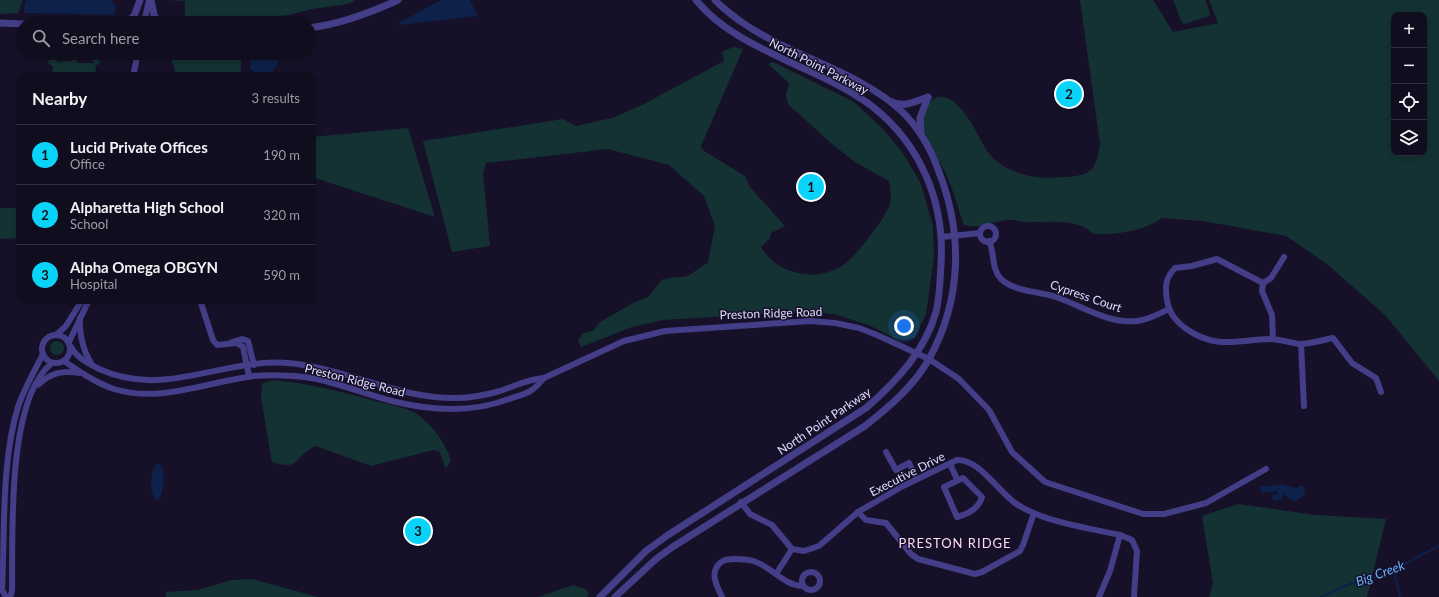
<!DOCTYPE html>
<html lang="en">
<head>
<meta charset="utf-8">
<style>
  :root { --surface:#100d1f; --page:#191628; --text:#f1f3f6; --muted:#9c9ca4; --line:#302d3d; --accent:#0ad3fa }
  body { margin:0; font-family:Lato,sans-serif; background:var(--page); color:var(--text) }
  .controls { position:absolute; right:12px; top:12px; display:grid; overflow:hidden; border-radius:8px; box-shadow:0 2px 6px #0003 }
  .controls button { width:36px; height:36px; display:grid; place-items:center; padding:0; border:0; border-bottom:1px solid var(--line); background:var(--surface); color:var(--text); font:20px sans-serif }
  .you { position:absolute; left:904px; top:326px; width:14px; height:14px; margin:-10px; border:3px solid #fff; border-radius:50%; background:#1a73e8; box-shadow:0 0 0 6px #1a73e833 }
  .badge { display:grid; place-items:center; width:26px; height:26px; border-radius:50%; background:var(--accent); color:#111; font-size:13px; font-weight:700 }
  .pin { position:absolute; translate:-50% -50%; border:2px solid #fff; box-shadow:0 1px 4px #0006 }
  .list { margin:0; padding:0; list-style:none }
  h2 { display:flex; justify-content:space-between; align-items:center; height:52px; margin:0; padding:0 16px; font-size:17px }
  h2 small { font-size:13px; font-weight:400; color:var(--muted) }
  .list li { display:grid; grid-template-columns:26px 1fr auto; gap:12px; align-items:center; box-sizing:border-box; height:60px; padding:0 16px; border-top:1px solid var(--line) }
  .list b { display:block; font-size:15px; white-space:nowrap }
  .list p { margin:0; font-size:13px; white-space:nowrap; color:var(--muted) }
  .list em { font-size:13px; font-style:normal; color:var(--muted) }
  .icon { flex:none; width:22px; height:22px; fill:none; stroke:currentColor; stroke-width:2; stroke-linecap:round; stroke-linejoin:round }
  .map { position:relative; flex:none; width:1439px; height:597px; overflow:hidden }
  .search { position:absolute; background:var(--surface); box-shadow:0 2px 6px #0003; left:16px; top:16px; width:300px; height:44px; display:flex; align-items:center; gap:10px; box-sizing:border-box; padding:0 14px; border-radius:22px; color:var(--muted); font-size:15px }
  .panel { position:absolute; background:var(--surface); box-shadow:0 2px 6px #0003; left:16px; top:72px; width:300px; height:232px; border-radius:12px }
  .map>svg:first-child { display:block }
  .green { fill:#143233; fill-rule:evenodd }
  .water { fill:#0e214b }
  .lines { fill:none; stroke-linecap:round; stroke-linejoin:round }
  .stream { stroke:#0e214b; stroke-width:2 }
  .minor { stroke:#443d87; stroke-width:6 }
  .tertiary { stroke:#443d87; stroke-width:7 }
  .labels { text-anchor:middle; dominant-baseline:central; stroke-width:3; stroke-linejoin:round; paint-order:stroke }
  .street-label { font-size:12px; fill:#e0dafe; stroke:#161129 }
  .neighbourhood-label { font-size:13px; letter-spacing:1px; fill:#fedbef; stroke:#161129 }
  .water-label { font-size:13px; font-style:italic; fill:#6aaffc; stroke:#161129 }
</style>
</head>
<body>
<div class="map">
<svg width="1439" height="597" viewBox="0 0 1439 597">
  <rect width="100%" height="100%" fill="#161129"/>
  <g class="green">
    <polygon points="0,0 23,0 18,13 0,14"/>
    <polygon points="167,0 355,0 348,4 312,9 289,15 253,19 185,17 185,1"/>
    <path d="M1080 0H1153L1173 32 1218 23 1209 0H1439V381L1386 316 1327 264 1286 236 1203 221 1162 218C1145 231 1115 235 1094 234 1076 217 1050 223 1027 222 1020 222 1013 219 1006 220 991 222 979 229 964 225 958 209 954 192 947 176 939 159 927 143 922 124 921 118 922 110 927 105 952 75 977 135 987 151 991 157 999 164 1005 167 1025 178 1045 179 1067 177 1093 175 1096 169 1100 144ZM1394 15H1424V153H1394Z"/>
    <polygon points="1173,0 1205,0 1210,13 1209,16 1185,24 1182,23"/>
    <path d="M733 47 743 49 701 146 704 151 745 176 749 186 785 226 771 233 770 238 761 247C778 275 816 283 843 265 854 257 864 244 872 233 879 224 889 211 891 199 891 193 890 186 889 181L855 162 832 144 788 104 786 95 789 83 768 64 773 62 854 102 882 128 903 153 921 184 933 226 934 257 926 314 915 337 907 340 894 338 871 326 835 314 813 312 778 313 663 320 632 327 581 347 578 341 582 334 594 330 600 322 635 302 648 297 663 279 688 276 708 262 715 226 704 196 669 165 608 149 486 163 483 174 490 246 452 252 423 141 563 119 576 126 612 118 642 105 724 61 722 52Z"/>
    <polygon points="169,53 242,53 240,76 177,76"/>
    <polygon points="55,58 58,62 72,61 75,58 77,58 77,63 93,63 94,58 99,60 100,64 96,65 95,76 52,76 53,66 48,64 49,60"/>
    <polygon points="408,128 435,217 312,177 312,137"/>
    <polygon points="0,208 20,208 20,238 0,239"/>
    <circle cx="57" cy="348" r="7"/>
    <path d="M272 380C309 383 343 392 379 402 391 405 407 408 417 414 432 424 445 443 451 460L446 469 439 451 433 450 371 466 316 446C295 454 302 472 272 462L261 397 262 384Z"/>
    <polygon points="1238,504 1315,515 1386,519 1367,597 1209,597 1213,583 1202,516"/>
    <polygon points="252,579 318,597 166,597 166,592 198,590 231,580"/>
    <polygon points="573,585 585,589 589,594 587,597 538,597"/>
  </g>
  <g class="water">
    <polygon points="26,0 110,0 116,5 115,15 25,13 24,8"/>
    <polygon points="441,0 470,0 478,16 400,25 399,23"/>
    <polygon points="255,54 275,55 279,57 277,65 269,76 260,76 250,69 251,58"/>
    <path d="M160 464C166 474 164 491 158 501 148 493 150 477 155 465Z"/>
    <path d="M1282 484 1296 488 1302 485C1310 494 1300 498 1294 502L1283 494 1281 500 1273 501 1272 495 1278 494 1277 491 1261 493 1260 487Z"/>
  </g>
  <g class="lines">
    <g class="stream">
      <polyline points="1394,571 1400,597"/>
      <polyline points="1321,597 1352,583 1394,571 1415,558 1439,546"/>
    </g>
    <g class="minor">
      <polyline points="144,23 149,0"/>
      <polyline points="133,76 138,53"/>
      <circle cx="988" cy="234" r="8"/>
      <polyline points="942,237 980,233"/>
      <path d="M989 241C995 253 991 269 1001 279 1015 292 1038 291 1056 297 1082 306 1108 324 1137 321 1148 320 1159 314 1169 309"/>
      <path d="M1284 257 1271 278 1263 283 1217 259 1192 266 1175 268C1165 278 1165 287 1167 301 1170 314 1175 320 1185 328 1216 350 1236 340 1270 339 1280 339 1290 343 1300 344 1310 344 1323 340 1333 338L1352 363 1376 378 1381 392"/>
      <polyline points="1263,283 1262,291 1272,315 1273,339"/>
      <polyline points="200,300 213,340 217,345 237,343 243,347 249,376"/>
      <path d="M80 318C79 332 83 351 91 363"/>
      <polyline points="57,334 66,326 82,300"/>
      <circle cx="56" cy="349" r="14"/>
      <polyline points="69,342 89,300"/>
      <polyline points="232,342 242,339 248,341 254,365"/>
      <polyline points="1301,344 1304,406"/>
      <path d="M71 347C77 358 88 363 99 369 157 395 204 368 263 363 330 358 389 399 456 398 471 398 486 395 500 391 515 386 528 379 544 378L624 341 665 331 811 321 835 323 859 328 877 335 929 359 959 379 989 410 1012 452 1045 482 1143 514H1164L1206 503 1266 469"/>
      <path d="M64 361C80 372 96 383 114 389 159 403 204 383 248 377 263 374 279 375 294 376 329 378 362 394 396 402 434 411 472 413 509 399 527 393 532 393 544 378"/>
      <path d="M38 385C50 373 62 370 80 373"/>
      <polyline points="886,452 896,470 909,463 917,479"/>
      <polyline points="950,464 957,479"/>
      <path d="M963 478 982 497C979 508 968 514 957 517L944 487Z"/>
      <path d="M741 502 750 514 772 525 792 549 804 551 819 546 858 512 903 486 957 460C979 459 998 491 1015 503 1042 522 1088 528 1120 535"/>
      <polyline points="858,512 866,520 886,523 911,554 918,559 975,574 982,572 1020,551 1023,545 1034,513"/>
      <circle cx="811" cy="581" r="9"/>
      <polyline points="776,574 792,549"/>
      <path d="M6 597 2 590C5 533 1 462 18 407 24 389 34 372 43 354"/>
      <path d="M10 597 12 591C13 536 6 399 52 363"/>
      <path d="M722 597C717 586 709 573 720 563 725 559 729 559 735 559 742 559 749 559 756 562 772 568 784 585 802 586"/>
      <polyline points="1099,597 1110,571 1120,535 1132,540 1137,551 1134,597"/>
    </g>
    <g class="tertiary">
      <polyline points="151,0 154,15 160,23"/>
      <polyline points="0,23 23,24"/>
      <polyline points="126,23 134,16 140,0"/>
      <path d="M309 28C340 24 370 13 398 0"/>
      <path d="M892 102C904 108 916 101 928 97"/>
      <polyline points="921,133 920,118 928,97"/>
      <path d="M600 597 646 551 668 535 866 408C896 382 925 351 936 312 940 296 940 280 941 264 945 203 921 145 873 107 850 89 822 77 796 65 760 48 722 32 696 0"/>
      <path d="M615 597 656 559 674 546 865 426C889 407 914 386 929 359 962 299 963 234 939 172 930 146 914 120 892 103 846 67 788 55 740 21 732 15 722 8 715 0"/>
    </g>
  </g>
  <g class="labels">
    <g class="street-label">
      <text transform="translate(819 66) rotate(27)">North Point Parkway</text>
      <text transform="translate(1086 296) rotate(19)">Cypress Court</text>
      <text transform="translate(771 313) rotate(-2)">Preston Ridge Road</text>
      <text transform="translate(355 380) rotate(14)">Preston Ridge Road</text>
      <text transform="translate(824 421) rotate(-34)">North Point Parkway</text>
      <text transform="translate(907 474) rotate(-27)">Executive Drive</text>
    </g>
    <g class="neighbourhood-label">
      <text x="955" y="543">PRESTON RIDGE</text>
    </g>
    <g class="water-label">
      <text transform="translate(1380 573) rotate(-20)">Big Creek</text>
    </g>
  </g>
</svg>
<div class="controls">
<button>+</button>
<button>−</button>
<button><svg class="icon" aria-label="locate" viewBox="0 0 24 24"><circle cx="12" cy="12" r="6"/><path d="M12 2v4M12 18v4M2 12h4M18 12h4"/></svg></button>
<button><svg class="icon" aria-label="layers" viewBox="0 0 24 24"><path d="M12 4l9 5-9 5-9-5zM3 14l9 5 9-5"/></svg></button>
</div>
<div class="you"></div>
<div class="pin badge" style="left:811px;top:187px">1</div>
<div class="pin badge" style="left:1069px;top:94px">2</div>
<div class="pin badge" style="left:418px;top:531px">3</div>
<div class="search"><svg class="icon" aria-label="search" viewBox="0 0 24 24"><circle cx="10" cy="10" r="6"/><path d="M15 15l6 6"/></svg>Search here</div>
<section class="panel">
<h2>Nearby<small>3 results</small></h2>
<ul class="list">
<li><span class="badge">1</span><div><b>Lucid Private Offices</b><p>Office</p></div><em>190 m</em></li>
<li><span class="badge">2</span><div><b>Alpharetta High School</b><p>School</p></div><em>320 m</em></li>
<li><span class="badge">3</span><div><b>Alpha Omega OBGYN</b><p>Hospital</p></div><em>590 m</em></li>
</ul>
</section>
</div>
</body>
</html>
